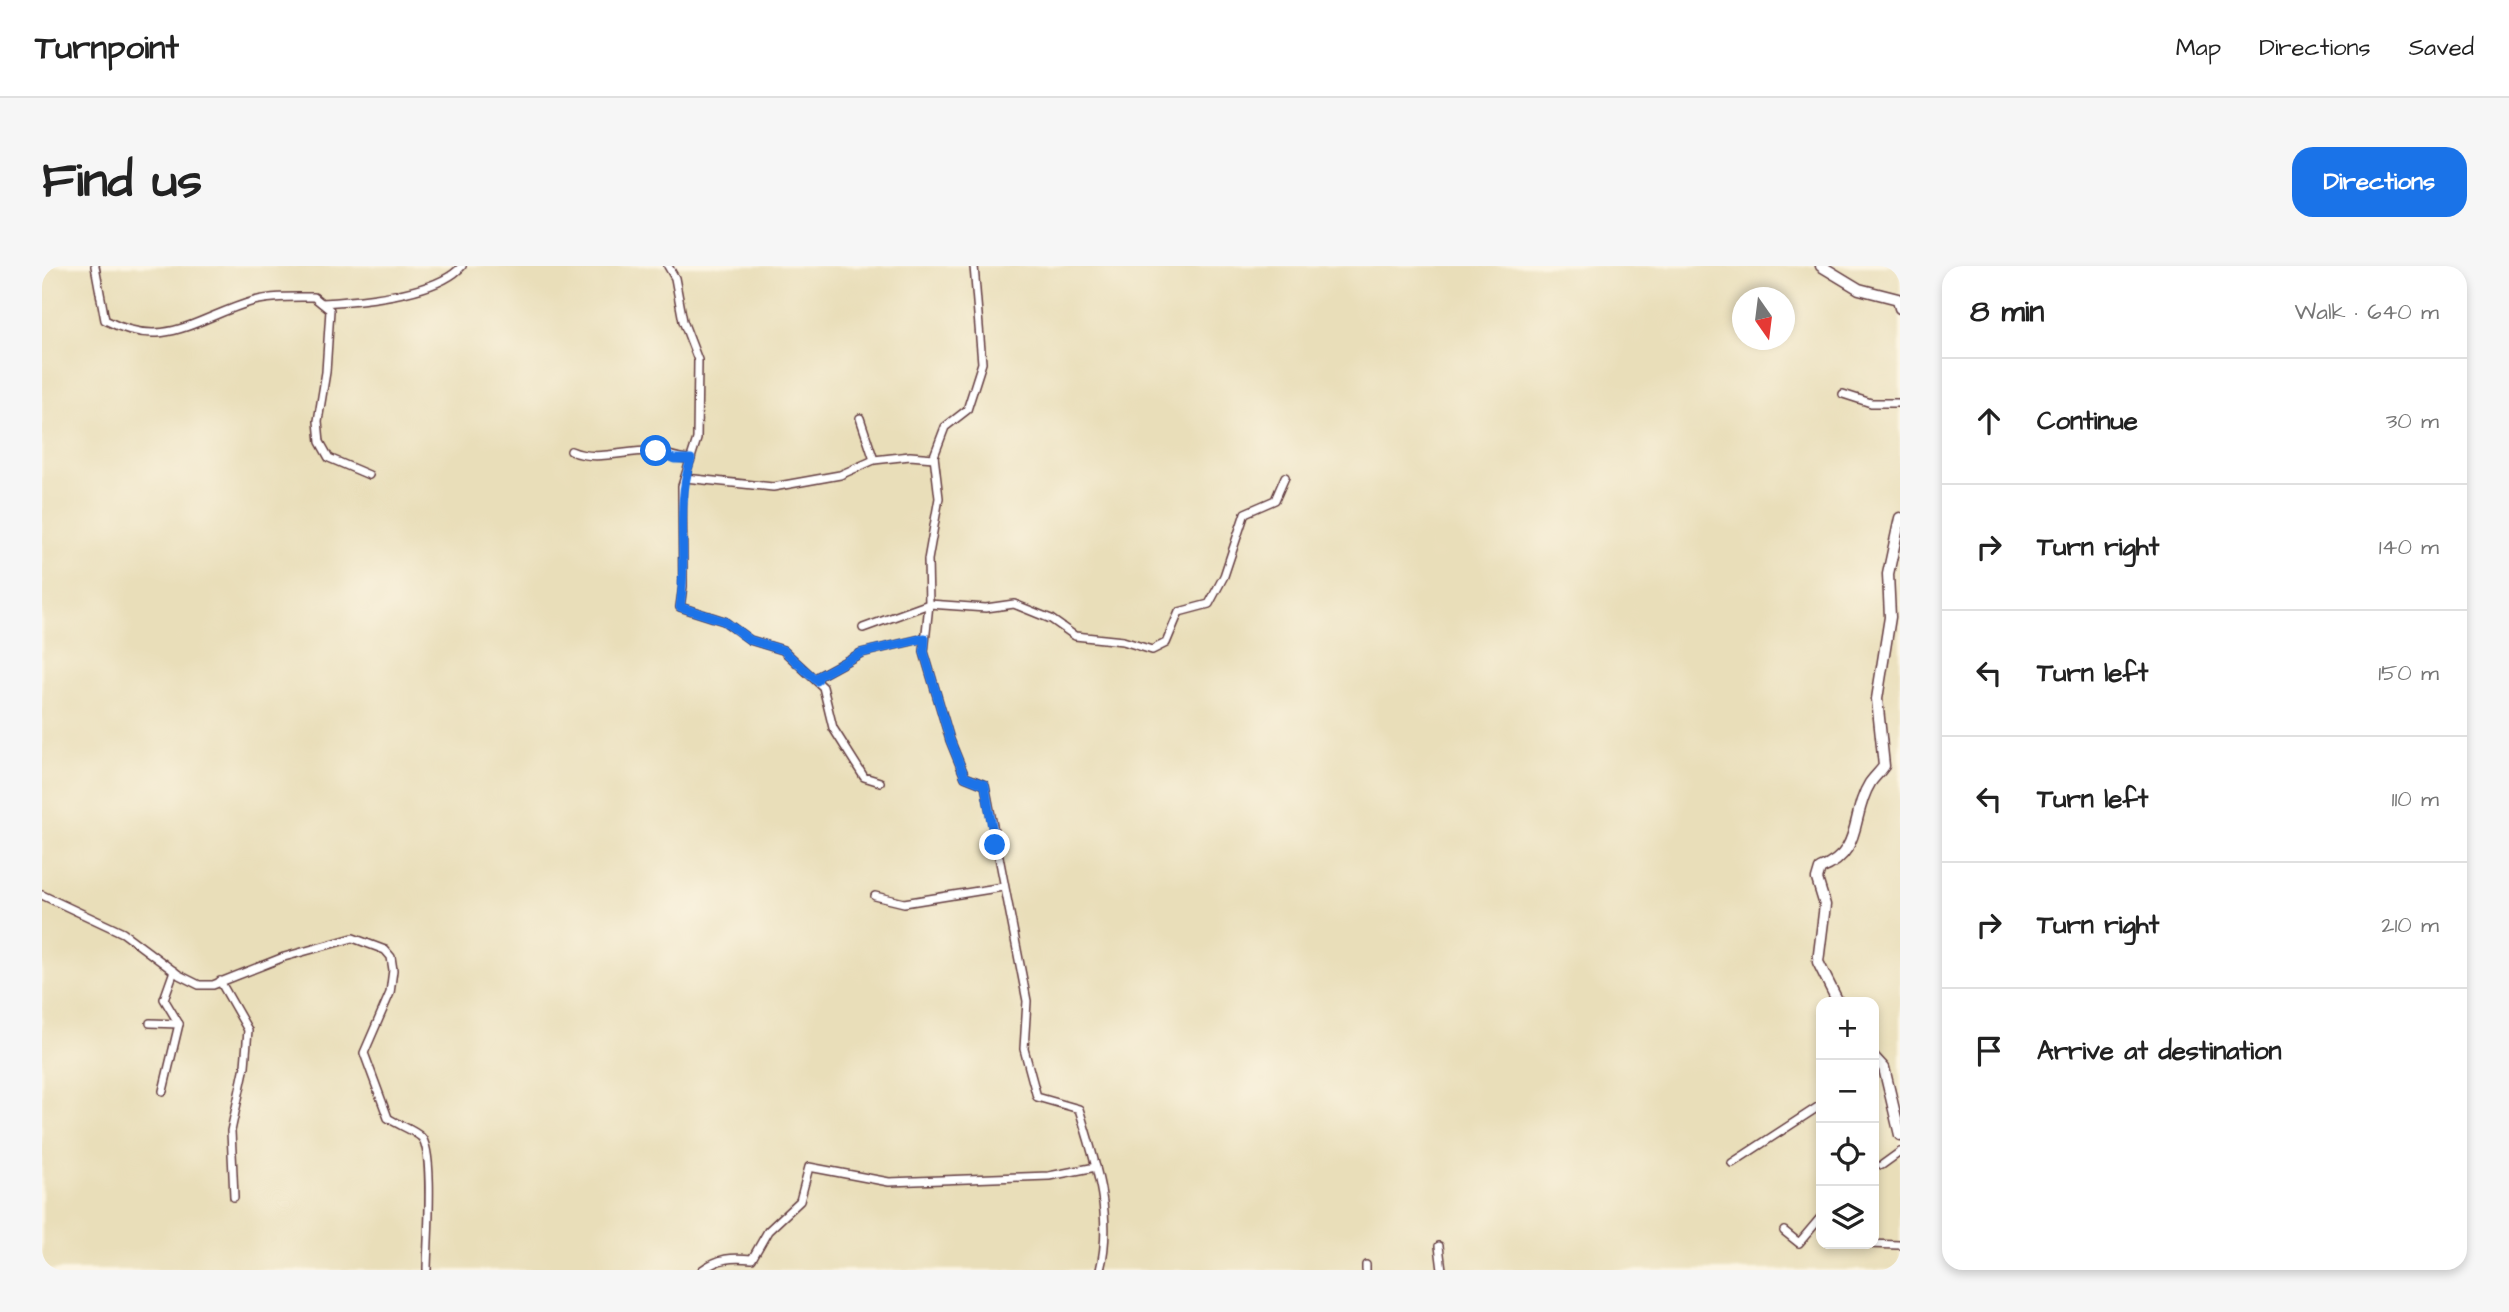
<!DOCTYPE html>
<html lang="en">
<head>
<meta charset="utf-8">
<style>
  :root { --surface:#fff; --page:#f6f6f6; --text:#222; --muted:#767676; --line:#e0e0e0; --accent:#1a73e8 }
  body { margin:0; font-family:"Architects Daughter",sans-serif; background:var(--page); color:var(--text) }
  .controls { position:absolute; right:21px; bottom:21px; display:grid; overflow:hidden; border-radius:14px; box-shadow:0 4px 10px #0003 }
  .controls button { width:63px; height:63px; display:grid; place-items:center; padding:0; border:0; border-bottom:2px solid var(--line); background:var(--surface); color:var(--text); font:35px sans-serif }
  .compass { position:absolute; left:1690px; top:21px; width:63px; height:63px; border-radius:50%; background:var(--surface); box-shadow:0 4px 10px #0003; rotate:166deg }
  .stop { position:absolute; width:21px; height:21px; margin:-16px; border:5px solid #1a73e8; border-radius:50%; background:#fff }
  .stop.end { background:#1a73e8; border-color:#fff; box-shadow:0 2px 7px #0008 }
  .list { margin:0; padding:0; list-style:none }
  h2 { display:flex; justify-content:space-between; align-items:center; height:91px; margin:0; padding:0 28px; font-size:30px }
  h2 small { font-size:23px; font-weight:400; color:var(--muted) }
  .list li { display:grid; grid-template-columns:46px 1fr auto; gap:21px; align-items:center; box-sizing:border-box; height:126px; padding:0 28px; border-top:2px solid var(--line) }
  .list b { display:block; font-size:26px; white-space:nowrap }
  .list em { font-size:23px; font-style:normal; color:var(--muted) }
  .icon { flex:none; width:38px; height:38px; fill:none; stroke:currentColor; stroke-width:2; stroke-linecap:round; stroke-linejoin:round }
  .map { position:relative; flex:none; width:1858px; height:1004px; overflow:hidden; border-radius:21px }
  header { display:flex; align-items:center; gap:42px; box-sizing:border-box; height:98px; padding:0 35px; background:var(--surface); border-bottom:2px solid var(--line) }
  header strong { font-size:33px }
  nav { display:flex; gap:38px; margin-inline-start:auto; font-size:24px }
  .intro { display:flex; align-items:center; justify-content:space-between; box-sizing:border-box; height:168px; padding:0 42px }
  h1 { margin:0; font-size:49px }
  .button { padding:18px 32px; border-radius:21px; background:var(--accent); color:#fff; font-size:24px; font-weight:700 }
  main { display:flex; gap:42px; padding:0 42px }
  aside { flex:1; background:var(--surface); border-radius:21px; box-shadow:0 4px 10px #0003 }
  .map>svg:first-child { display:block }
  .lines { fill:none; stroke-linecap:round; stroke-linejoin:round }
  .street-casing { stroke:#623c40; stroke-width:10 }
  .secondary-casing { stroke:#623c40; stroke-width:13 }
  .street { stroke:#fff; stroke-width:7 }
  .secondary { stroke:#fff; stroke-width:10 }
  .route { stroke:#1a73e8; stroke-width:9 }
</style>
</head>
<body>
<header>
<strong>Turnpoint</strong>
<nav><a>Map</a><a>Directions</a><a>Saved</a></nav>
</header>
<div class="intro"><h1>Find us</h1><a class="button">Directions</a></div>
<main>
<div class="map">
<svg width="1858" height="1004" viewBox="0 0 1858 1004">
  <rect width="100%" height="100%" fill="#fcf5e5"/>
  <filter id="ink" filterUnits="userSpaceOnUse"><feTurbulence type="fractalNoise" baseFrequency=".0143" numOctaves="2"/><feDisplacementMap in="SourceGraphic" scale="14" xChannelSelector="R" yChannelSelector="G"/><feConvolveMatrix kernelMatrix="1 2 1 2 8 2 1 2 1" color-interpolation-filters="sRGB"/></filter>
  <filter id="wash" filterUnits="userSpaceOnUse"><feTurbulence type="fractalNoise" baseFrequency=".00686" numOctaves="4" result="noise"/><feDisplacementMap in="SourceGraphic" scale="28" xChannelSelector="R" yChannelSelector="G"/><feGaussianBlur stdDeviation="1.57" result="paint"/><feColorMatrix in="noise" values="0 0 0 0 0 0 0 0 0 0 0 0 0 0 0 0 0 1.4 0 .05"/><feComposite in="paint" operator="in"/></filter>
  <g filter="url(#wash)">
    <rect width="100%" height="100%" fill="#e9deb9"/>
  </g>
  <g filter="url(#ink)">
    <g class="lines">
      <defs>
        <g id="street">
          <path d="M53 0 63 54C124 86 155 51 212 35 231 30 253 31 272 31L288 44 284 106 276 155 278 176 287 192 327 209"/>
          <polyline points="626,0 633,12 641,55 656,94 655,173 640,220 641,320 638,341 682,355 708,374 741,384 781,421 791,462 822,511 838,516"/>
          <path d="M932 0 940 97 925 144 903 161 892 190 897 232 886 294 887 338 882 386 908 474 923 511 943 519 944 524 985 735 982 783 995 831 1037 843C1053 895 1072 949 1058 1004"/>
          <path d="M280 37C316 35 395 29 420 0"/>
          <polyline points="1801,128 1829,137 1858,137"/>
          <polyline points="818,152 832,194"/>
          <path d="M529 185C554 196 584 184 611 185 623 186 632 193 649 193"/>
          <polyline points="643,212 731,221 798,209 832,194 868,190 892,192"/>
          <polyline points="821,362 887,338 944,342 972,338 1009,353 1033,370 1081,375 1110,384 1124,377 1137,346 1167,338 1182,310 1203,247 1233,234 1243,211"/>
          <polyline points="775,415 777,410 819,387 883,372"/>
          <path d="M0 629 81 667 137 709 157 719H171L242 691 311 672 343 684 349 691 351 704 348 727 322 787 346 852C356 859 370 863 379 871 393 883 385 981 385 1004"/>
          <polyline points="833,630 862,637 961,621"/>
          <polyline points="178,715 206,764 203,800 189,865 192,931"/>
          <polyline points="108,757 137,758"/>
          <polyline points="121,825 137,758 122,733 132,705"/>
          <polyline points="1690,897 1779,839"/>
          <polyline points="1840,899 1858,886"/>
          <polyline points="1742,965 1757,977 1779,951"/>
          <polyline points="1824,978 1858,979"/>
          <polyline points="1397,980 1400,1004"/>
          <path d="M660 1004C677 992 689 991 710 993L726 965 758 935 767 901 847 916 1007 910 1054 901"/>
          <polyline points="1324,1004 1324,999"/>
        </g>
        <g id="secondary">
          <polyline points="1779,0 1817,23 1856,33 1858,42"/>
          <path d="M1796 736 1776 696 1783 639 1775 613 1778 603C1822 586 1808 549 1828 517 1832 511 1838 506 1842 500L1835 433 1848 351 1846 308 1858 252"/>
          <polyline points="1832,791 1842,802 1858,869"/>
        </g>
      </defs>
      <use href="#street" class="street-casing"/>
      <use href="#secondary" class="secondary-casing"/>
      <use href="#street" class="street"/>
      <use href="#secondary" class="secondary"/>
    </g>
  </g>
  <g class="lines" filter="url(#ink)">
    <path class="route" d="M614 185 632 193H649C633 241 646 292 638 341L682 355 708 374 741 384 775 415 777 410 819 387 883 372 882 386 908 474 923 511 943 519 953 579"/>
  </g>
</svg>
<div class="controls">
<button>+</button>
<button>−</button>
<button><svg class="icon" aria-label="locate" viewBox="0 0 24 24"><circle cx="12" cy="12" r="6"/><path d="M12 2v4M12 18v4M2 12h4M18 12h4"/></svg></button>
<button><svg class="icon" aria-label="layers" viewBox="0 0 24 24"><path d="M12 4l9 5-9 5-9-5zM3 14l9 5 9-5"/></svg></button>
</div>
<svg class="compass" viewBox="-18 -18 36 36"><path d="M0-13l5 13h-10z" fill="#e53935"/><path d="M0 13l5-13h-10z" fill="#767676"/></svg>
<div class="stop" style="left:614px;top:185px"></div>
<div class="stop end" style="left:953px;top:579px"></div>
</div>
<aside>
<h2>8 min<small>Walk · 640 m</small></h2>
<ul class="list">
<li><svg class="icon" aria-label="ahead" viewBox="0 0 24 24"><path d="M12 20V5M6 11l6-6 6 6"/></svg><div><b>Continue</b></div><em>30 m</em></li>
<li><svg class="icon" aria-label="right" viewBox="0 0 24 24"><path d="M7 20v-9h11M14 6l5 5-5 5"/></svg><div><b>Turn right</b></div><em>140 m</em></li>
<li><svg class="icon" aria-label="left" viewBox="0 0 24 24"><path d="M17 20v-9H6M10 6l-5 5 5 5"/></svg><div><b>Turn left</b></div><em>150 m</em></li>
<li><svg class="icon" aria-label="left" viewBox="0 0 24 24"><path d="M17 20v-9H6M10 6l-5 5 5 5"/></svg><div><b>Turn left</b></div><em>110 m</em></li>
<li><svg class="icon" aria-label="right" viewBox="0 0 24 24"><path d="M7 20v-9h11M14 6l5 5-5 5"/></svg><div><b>Turn right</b></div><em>210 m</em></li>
<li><svg class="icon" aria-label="arrive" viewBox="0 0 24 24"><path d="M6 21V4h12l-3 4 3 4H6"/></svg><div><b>Arrive at destination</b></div></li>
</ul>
</aside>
</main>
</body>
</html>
